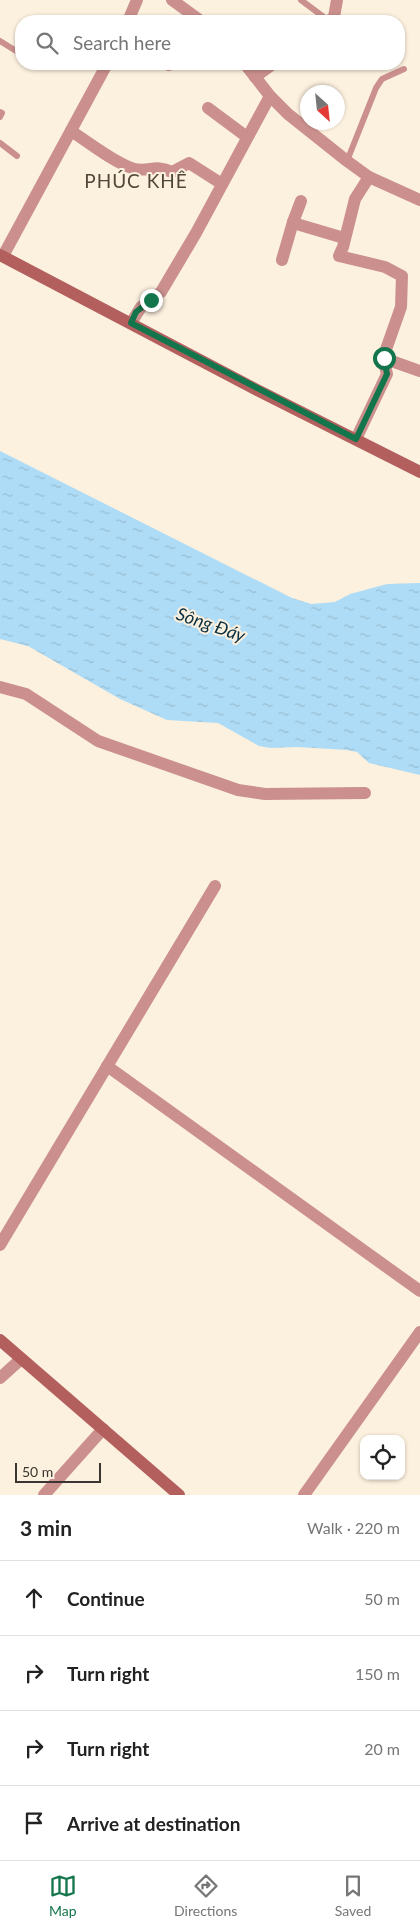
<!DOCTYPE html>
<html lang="en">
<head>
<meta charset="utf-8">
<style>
  :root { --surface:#fff; --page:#f2f2f2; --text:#222; --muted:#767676; --line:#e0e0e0; --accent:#13754b }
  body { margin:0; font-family:Lato,sans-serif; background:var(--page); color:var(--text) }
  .controls { position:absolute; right:15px; bottom:15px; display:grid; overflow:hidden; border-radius:10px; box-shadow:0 1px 4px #0004 }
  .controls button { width:45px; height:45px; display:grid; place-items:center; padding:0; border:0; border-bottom:1px solid var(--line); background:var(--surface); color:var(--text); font:25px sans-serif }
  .compass { position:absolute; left:300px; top:85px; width:45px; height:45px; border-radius:50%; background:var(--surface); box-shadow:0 1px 4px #0004; rotate:153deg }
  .scale { position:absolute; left:15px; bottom:12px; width:86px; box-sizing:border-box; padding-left:5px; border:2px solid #3b3730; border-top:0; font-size:14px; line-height:18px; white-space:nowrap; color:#3b3730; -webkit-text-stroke:4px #fcf0de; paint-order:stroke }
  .stop { position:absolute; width:15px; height:15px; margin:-11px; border:4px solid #13754b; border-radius:50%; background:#fff }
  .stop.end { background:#13754b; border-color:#fff; box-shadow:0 1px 5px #0008 }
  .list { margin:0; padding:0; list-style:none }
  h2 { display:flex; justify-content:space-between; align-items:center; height:65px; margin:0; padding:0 20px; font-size:21px }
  h2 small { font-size:16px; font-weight:400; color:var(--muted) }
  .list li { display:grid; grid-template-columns:32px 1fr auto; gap:15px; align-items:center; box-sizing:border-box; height:75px; padding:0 20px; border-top:1px solid var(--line) }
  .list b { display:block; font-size:19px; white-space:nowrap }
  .list em { font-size:16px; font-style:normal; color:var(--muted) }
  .icon { flex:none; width:28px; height:28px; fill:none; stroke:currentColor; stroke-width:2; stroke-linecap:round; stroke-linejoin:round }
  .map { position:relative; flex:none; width:420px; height:1495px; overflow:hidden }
  .search { position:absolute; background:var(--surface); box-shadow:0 1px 4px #0004; left:15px; right:15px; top:15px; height:55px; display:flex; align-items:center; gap:12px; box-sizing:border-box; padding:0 18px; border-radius:20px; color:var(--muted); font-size:19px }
  .sheet { height:365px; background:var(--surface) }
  nav { display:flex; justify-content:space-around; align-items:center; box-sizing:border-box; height:70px; border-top:1px solid var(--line); background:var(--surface); font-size:14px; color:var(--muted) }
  nav a { display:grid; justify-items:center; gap:2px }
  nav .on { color:var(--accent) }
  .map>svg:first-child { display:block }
  .water { fill:url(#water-ripples) }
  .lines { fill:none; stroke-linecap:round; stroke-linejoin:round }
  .lane { stroke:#cb908e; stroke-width:6 }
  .street { stroke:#cb908e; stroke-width:12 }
  .secondary { stroke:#b25f5e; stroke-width:12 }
  .route { stroke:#13754b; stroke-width:6 }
  .labels { text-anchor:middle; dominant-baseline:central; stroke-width:4; stroke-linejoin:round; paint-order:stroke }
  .water-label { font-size:18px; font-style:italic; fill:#082e3f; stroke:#fcf0de }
  .quarter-label { font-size:19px; letter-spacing:1px; fill:#514739; stroke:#fcf0de }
</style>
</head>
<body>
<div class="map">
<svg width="420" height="1495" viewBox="0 0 420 1495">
  <defs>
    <pattern id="water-ripples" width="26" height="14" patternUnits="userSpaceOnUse" patternTransform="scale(1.25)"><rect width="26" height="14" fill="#aedcf6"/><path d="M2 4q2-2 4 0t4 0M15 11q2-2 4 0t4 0" fill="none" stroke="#97bdd3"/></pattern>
  </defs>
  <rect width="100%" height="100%" fill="#fcf0de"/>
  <polygon class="water" points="0,451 292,598 311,604 335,602 350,594 387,584 420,583 420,775 369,763 357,752 347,750 297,747 270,748 259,746 218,723 167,720 120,699 28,646 0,639"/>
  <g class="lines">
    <g class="lane">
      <polyline points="301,0 329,21"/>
      <polyline points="0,41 21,54"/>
      <polyline points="0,112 2,113 0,117"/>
      <polyline points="0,143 17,156"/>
      <polyline points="347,161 376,88 382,79 404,69"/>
    </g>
    <g class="street">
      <polyline points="172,0 201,21"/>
      <polyline points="128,21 137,0"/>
      <polyline points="329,21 334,17 337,0"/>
      <polyline points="166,64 169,65"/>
      <polyline points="245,64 270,96 288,114 347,161 369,177 420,200"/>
      <polyline points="255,77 273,64"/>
      <polyline points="208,108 247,137"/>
      <path d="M71 131C87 141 117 165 135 169 150 172 155 164 172 172L189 163 222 184"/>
      <polyline points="301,201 293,222 300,225 344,238"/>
      <polyline points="3,256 107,64"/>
      <polyline points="282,260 293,222"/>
      <polyline points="131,323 141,307 161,292 196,233 270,96"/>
      <polyline points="383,358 420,371"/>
      <polyline points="356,439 387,374 383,358 401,307 402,276 385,267 339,256 343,247 355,199 369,177"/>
      <polyline points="0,687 26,694 98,741 238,790 265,794 365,793"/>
      <polyline points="107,1066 420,1291"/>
      <polyline points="0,1245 215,886"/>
      <polyline points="0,1378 21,1359"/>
      <polyline points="44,1495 103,1429"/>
      <polyline points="304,1495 420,1332"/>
    </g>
    <g class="secondary">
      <polyline points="0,255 257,390 420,472"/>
      <polyline points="0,1340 179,1495"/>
    </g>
  </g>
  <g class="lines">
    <polyline class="route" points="151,300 136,312 131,323 356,439 387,374 384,358"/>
  </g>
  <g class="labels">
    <g class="water-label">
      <text transform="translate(211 624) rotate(19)">Sông Đáy</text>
    </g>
    <g class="quarter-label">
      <text x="136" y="180">PHÚC KHÊ</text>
    </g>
  </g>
</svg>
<div class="controls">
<button><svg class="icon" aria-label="locate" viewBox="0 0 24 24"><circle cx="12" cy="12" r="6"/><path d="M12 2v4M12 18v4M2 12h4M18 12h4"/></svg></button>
</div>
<svg class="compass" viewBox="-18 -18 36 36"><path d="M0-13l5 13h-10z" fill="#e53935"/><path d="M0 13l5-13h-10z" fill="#767676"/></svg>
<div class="scale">50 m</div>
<div class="stop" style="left:384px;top:358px"></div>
<div class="stop end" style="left:151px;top:300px"></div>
<div class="search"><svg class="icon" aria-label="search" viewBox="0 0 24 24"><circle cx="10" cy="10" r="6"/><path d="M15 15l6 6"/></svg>Search here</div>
</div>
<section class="sheet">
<h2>3 min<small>Walk · 220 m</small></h2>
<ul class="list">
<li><svg class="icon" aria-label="ahead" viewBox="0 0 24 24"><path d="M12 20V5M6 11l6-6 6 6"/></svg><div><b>Continue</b></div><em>50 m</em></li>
<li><svg class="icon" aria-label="right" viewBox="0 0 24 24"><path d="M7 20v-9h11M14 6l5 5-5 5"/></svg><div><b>Turn right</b></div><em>150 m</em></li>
<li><svg class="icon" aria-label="right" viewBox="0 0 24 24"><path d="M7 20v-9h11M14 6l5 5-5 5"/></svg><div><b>Turn right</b></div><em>20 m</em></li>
<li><svg class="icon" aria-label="arrive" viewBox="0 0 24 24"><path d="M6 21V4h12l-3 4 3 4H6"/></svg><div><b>Arrive at destination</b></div></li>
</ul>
</section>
<nav>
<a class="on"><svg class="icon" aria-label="map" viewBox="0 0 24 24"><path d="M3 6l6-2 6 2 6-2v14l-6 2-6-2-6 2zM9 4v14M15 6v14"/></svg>Map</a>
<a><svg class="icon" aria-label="directions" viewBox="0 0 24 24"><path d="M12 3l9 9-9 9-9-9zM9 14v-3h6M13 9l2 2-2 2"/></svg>Directions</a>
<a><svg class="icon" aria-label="saved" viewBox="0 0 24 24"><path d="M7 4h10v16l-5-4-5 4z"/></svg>Saved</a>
</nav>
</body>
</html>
